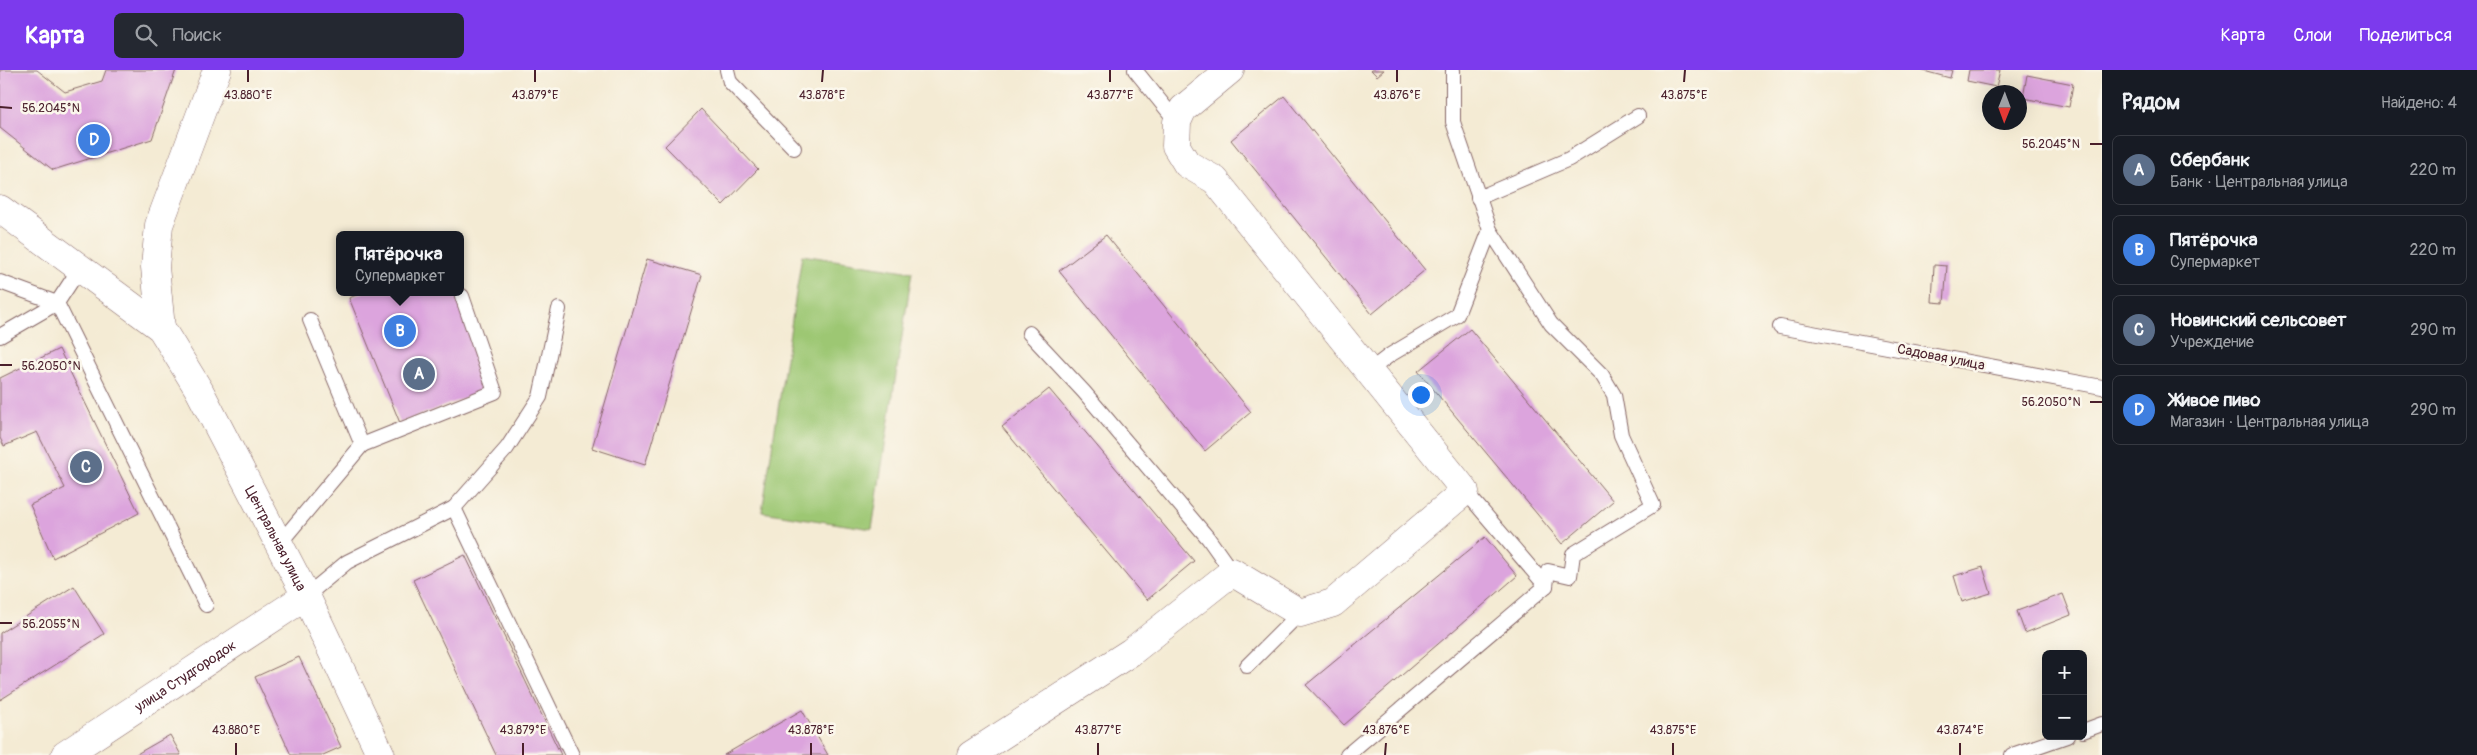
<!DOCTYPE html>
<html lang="ru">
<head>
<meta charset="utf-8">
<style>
  :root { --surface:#171b24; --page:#242831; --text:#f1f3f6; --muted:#9ea1a6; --line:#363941; --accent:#7c3aed }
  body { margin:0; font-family:Pangolin,sans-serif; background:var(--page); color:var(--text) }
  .controls { position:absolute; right:15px; bottom:15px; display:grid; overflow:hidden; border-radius:8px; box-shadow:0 5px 20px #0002 }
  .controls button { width:45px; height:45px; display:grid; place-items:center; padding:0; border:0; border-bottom:1px solid var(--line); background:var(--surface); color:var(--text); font:25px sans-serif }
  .compass { position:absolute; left:1982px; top:15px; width:45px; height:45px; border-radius:50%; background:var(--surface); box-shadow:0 5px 20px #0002; rotate:181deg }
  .you { position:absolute; left:1420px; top:324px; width:18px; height:18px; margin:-12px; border:4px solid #fff; border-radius:50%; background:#1a73e8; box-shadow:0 0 0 8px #1a73e833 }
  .badge { display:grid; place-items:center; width:32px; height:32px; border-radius:50%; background:var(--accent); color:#fff; font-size:16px; font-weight:700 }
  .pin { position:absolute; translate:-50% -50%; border:2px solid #fff; box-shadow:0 1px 5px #0006 }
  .popup { position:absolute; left:336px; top:161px; width:128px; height:65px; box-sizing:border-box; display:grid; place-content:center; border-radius:8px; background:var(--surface); filter:drop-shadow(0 1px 4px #0005); font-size:16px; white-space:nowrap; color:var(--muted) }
  .popup b { font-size:19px; color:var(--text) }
  .popup::after { content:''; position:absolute; left:50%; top:100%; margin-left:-10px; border:10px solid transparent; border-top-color:var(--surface) }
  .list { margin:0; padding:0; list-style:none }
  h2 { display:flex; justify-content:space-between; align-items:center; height:65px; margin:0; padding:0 20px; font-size:21px }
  h2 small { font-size:16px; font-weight:400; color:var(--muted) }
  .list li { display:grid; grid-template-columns:32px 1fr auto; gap:15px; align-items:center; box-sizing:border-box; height:70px; margin:0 10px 10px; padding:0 10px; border:1px solid var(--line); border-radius:8px }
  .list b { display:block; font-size:19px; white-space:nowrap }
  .list p { margin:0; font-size:16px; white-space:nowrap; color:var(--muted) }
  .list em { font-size:16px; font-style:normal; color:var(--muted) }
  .icon { flex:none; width:28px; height:28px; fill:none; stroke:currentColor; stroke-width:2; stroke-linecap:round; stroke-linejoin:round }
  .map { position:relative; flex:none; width:2102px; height:685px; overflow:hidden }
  header { display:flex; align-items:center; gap:30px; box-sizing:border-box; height:70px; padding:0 25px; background:var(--accent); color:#fff }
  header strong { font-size:24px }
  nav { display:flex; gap:28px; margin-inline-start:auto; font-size:18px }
  .search { width:350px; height:45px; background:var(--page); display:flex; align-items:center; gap:12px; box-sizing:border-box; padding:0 18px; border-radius:8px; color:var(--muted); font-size:19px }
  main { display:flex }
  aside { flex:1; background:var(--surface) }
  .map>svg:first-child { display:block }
  .green { fill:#9dc773; stroke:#74734f }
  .building { fill:#dca4dd }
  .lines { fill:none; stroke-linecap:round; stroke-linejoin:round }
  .service-casing { stroke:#866666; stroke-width:16 }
  .minor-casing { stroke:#866666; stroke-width:29 }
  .service { stroke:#fff; stroke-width:14 }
  .minor { stroke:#fff; stroke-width:28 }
  .ticks { fill:none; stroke:#4a1f2b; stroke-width:2 }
  .labels { text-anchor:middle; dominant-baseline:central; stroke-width:5; stroke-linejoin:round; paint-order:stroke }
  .street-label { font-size:14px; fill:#4a1f2b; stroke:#fbf7ec }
  .ticks-label { font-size:12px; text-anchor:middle; fill:#4a1f2b; stroke:#fbf7ec; stroke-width:5; stroke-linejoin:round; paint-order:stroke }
</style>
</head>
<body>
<header>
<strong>Карта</strong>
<div class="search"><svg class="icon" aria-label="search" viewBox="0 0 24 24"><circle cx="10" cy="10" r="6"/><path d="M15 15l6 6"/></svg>Поиск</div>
<nav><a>Карта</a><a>Слои</a><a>Поделиться</a></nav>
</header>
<main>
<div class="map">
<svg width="2102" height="685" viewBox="0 0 2102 685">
  <rect width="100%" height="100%" fill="#fbf7ec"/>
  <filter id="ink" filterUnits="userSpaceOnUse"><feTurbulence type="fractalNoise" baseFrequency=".02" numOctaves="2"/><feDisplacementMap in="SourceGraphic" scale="10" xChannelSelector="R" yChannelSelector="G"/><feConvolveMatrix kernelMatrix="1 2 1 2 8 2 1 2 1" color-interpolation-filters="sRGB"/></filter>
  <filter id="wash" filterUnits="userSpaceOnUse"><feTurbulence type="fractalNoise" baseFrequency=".0096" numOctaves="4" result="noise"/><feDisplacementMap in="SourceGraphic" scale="20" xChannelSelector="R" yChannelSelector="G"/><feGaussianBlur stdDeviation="1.12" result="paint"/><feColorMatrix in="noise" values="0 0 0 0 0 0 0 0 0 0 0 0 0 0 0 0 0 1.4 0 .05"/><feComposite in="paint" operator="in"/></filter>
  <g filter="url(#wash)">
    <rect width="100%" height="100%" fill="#f4ebd4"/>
    <polygon class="green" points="802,185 912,202 872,459 762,442"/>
    <g id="blocks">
      <g class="building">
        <polygon points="0,0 37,0 65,22 102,11 106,0 176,0 152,69 53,100 0,58"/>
        <polygon points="1371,0 1384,0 1377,6"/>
        <polygon points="1920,0 1952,0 1950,8"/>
        <polygon points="1969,0 2000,0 1996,17 1967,11"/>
        <polygon points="2027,5 2073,14 2069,37 2023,28"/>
        <polygon points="1284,26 1425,200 1372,244 1231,70"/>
        <polygon points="701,39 758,99 723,135 665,76"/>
        <polygon points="1106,165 1251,342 1205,381 1059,201"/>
        <polygon points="647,189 702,205 645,395 592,378"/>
        <polygon points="1934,195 1947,196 1944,233 1932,232"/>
        <polygon points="364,222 458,222 491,318 400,353 349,228"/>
        <polygon points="1470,259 1613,431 1562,474 1418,301"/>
        <polygon points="59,279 139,443 53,488 30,435 65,418 37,362 4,376 0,368 0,308"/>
        <polygon points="1049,319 1194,491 1147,530 1002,357"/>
        <polygon points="1485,467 1517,506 1344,655 1306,615"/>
        <polygon points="465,485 561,685 496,685 413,510"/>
        <polygon points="1983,497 1991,523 1962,532 1954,506"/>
        <polygon points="74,516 104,564 0,630 0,563"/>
        <polygon points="2063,524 2071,545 2025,563 2017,541"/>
        <polygon points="299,587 341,677 323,685 291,685 255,607"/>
        <polygon points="802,640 828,685 724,685"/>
        <polygon points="170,665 181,685 135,685"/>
      </g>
    </g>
  </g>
  <g filter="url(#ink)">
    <use href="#blocks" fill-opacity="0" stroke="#866666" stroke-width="1"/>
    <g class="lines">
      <defs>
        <g id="service">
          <polyline points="727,0 730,12 794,78"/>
          <polyline points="1135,0 1177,52"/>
          <polyline points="1453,0 1453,52 1490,160 1551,254 1602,305 1614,325 1621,365 1653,435 1573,484 1570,506 1548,501 1546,516 1465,421"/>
          <polyline points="1478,128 1569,89 1638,46"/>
          <polyline points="0,212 57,233 206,535"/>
          <polyline points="1780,257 2102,317"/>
          <polyline points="1029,263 1084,322 1208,468 1232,502"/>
          <polyline points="0,266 57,233 80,198"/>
          <polyline points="1369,301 1390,285 1457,245 1490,160"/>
          <polyline points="362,375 495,322 462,226"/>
          <polyline points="454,438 507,378 540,327 559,239"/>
          <polyline points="279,474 362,375 310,250"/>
          <polyline points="306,526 347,492 454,438 572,685"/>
          <polyline points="1247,596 1300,543"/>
          <polyline points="2083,661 2102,654"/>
          <polyline points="1347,685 1546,516"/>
          <polyline points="2012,685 2067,666"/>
        </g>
        <g id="minor">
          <path id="s1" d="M0 139 161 258 199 320 306 526 381 685"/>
          <polyline points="161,258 155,197 159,155 217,0"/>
          <path id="s2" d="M65 685 306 526"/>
          <polyline points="971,685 1131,582 1232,502 1300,543 1333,533 1465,421 1215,110 1187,94 1176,76 1177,52 1183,39 1230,0"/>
        </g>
      </defs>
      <use href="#service" class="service-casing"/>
      <use href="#minor" class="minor-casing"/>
      <use href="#service" class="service"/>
      <use href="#minor" class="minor"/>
    </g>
  </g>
  <path class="ticks" d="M248 12V0M535 12V0M822 12 823 0M1110 12V0M1397 12V0M1684 12 1685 0M0 37 12 38M2090 74H2102M0 295H12M2090 332H2102M0 553H12M236 685V673M523 685V673M811 685V673M1098 685V673M1385 685 1386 673M1673 685V673M1960 685V673"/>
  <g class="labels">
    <g class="street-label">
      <text transform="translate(1941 287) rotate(11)">Садовая улица</text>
      <text stroke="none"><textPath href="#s1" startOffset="440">Центральная улица</textPath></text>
      <text stroke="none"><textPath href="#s2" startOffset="144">улица Студгородок</textPath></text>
    </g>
  </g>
  <g class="ticks-label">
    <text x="248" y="29">43.880°E</text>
    <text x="535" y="29">43.879°E</text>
    <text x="822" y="29">43.878°E</text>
    <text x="1110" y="29">43.877°E</text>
    <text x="1397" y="29">43.876°E</text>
    <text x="1684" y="29">43.875°E</text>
    <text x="51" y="42">56.2045°N</text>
    <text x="2051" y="78">56.2045°N</text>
    <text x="51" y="300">56.2050°N</text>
    <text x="2051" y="336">56.2050°N</text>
    <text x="51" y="558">56.2055°N</text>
    <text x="236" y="664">43.880°E</text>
    <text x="523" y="664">43.879°E</text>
    <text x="811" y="664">43.878°E</text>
    <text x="1098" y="664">43.877°E</text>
    <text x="1386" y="664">43.876°E</text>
    <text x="1673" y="664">43.875°E</text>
    <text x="1960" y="664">43.874°E</text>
  </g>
</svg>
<div class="controls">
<button>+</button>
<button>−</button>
</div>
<svg class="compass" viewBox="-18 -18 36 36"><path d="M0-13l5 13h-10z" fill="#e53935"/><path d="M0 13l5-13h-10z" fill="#9ea1a6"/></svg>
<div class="you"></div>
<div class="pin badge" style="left:419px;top:304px;background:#5c6f8a">A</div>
<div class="pin badge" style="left:400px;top:261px;background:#3f7fe0">B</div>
<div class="popup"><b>Пятёрочка</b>Супермаркет</div>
<div class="pin badge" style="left:86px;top:397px;background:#5c6f8a">C</div>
<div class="pin badge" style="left:94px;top:70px;background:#3f7fe0">D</div>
</div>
<aside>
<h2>Рядом<small>Найдено: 4</small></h2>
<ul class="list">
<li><span class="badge" style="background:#5c6f8a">A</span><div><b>Сбербанк</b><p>Банк · Центральная улица</p></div><em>220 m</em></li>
<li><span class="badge" style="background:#3f7fe0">B</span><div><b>Пятёрочка</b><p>Супермаркет</p></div><em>220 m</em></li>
<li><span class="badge" style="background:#5c6f8a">C</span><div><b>Новинский сельсовет</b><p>Учреждение</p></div><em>290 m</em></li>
<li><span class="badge" style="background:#3f7fe0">D</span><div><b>Живое пиво</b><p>Магазин · Центральная улица</p></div><em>290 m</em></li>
</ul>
</aside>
</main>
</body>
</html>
